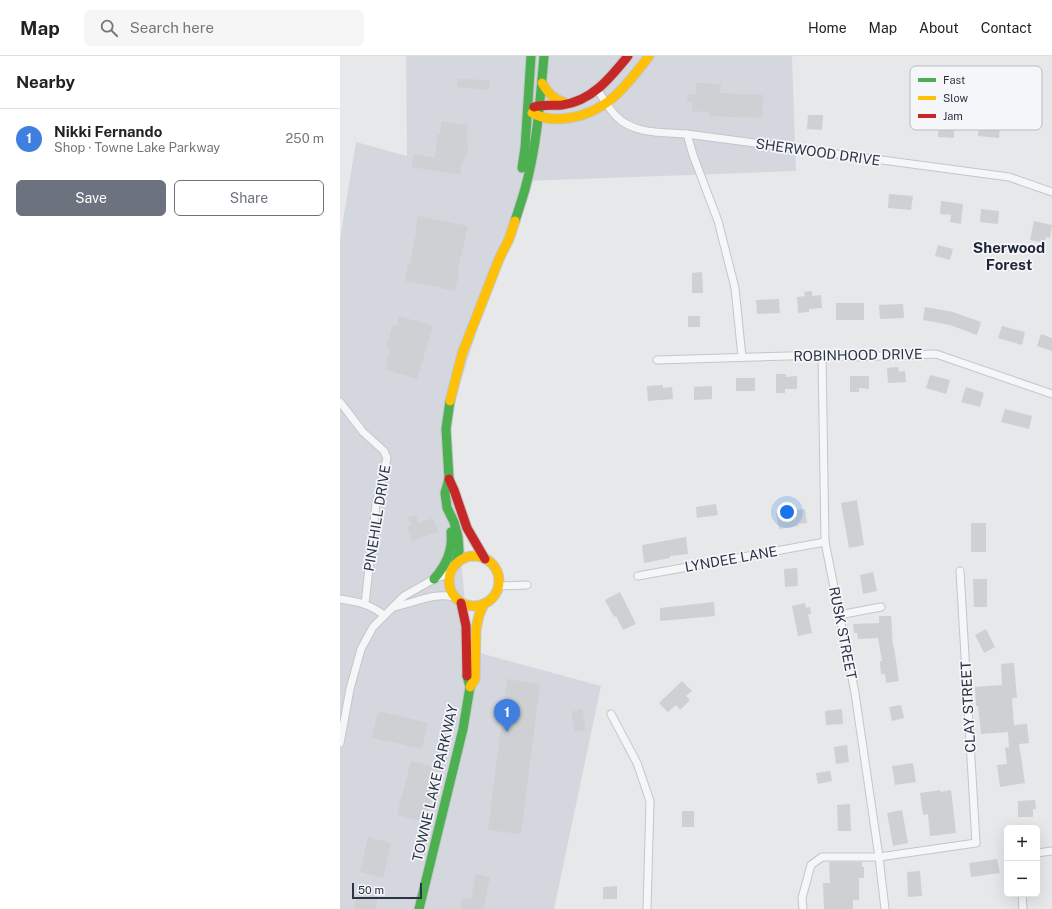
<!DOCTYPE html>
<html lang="en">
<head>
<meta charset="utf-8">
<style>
  :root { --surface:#fff; --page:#f6f6f6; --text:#222; --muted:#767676; --line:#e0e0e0; --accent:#6c737f }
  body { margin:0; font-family:"Public Sans",sans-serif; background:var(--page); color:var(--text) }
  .controls { position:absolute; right:12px; bottom:12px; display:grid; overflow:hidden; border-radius:6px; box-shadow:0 4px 16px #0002 }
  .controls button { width:36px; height:36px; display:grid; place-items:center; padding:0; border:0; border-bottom:1px solid var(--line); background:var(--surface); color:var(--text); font:20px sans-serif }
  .scale { position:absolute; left:12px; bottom:10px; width:70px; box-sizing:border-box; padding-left:4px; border:2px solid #2b3445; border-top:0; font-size:11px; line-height:14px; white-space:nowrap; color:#2b3445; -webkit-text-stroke:3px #f4f6f9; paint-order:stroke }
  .you { position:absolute; left:447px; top:456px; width:14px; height:14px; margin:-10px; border:3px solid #fff; border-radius:50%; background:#1a73e8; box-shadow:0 0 0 6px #1a73e833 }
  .badge { display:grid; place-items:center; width:26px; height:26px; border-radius:50%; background:var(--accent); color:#fff; font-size:13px; font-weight:700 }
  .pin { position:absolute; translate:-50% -33px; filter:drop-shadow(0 1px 2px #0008) }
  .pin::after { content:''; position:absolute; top:21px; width:14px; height:12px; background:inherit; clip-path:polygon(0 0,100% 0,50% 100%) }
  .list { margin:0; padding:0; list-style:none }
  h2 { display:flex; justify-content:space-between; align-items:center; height:52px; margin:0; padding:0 16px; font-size:17px }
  h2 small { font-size:13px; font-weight:400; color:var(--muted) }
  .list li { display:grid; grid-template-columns:26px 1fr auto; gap:12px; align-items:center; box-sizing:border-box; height:60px; padding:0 16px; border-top:1px solid var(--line) }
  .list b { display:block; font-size:15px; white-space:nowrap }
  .list p { margin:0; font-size:13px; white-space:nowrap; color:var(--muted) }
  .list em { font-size:13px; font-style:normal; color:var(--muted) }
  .actions { display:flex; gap:8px; padding:12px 16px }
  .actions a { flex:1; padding:9px 0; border:1px solid var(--accent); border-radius:6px; text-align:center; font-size:14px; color:var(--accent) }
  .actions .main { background:var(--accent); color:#fff }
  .icon { flex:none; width:22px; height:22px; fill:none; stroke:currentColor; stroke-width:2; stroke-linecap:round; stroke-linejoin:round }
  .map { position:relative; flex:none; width:712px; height:853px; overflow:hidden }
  header { display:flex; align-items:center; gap:24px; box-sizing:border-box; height:56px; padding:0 20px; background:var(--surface); border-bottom:1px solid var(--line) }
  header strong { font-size:19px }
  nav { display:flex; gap:22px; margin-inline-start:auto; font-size:14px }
  .search { width:280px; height:36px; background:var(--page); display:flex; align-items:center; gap:10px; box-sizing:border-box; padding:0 14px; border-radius:6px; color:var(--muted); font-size:15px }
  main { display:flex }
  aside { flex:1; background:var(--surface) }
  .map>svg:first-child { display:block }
  .built { fill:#d4d7dd }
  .building { fill:#ced0d3 }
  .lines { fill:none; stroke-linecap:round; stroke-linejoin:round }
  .street-casing { stroke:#c4c6c8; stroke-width:9 }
  .fast-casing { stroke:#c4c6c8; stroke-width:11 }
  .slow-casing { stroke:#c4c6c8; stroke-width:11 }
  .jam-casing { stroke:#c4c6c8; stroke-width:11 }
  .street { stroke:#f5f6f7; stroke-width:7 }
  .fast { stroke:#4caf50; stroke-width:9 }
  .slow { stroke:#ffc107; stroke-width:9 }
  .jam { stroke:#c62828; stroke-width:9 }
  .labels { text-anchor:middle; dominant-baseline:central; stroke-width:3.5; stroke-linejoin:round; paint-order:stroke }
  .street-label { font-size:14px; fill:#2b3445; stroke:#f4f6f9 }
  .neighbourhood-label { font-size:15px; font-weight:bold; fill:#1d2536; stroke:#f4f6f9 }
  .key { fill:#f4f6f9; stroke:#b8bcc3; stroke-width:1 }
  .key-label { font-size:11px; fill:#2b3445 }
</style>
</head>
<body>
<header>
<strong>Map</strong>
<div class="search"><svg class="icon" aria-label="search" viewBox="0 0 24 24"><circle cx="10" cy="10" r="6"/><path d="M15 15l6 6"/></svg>Search here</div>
<nav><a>Home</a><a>Map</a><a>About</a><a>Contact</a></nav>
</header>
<main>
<aside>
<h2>Nearby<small></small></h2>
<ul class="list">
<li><span class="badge" style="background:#3f7fe0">1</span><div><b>Nikki Fernando</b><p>Shop · Towne Lake Parkway</p></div><em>250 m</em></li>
</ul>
<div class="actions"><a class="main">Save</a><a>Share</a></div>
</aside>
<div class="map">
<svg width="712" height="853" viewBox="0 0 712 853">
  <rect width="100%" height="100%" fill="#e6e8ea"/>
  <polygon class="built" points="66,0 452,0 456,115 184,125 109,363 129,594 261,630 214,853 0,853 0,183 16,86 67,100"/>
  <g class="building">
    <polygon points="118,23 150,24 149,34 117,31"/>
    <polygon points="356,27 381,28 380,37 423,39 422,62 369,60 369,56 352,55 353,46 347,46 348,38 356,38"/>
    <polygon points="468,59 483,59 482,74 467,73"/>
    <polygon points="102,65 128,69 126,82 128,82 127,87 129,87 126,101 125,101 124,105 122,105 120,119 72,111 73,98 95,102 98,78 100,78"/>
    <polygon points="599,66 614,66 614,82 598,81"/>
    <polygon points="639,69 660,71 659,82 638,80"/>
    <polygon points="549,138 573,140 571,154 548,152"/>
    <polygon points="601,145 623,148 621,168 610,166 611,159 600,158"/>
    <polygon points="641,153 659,155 658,168 640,166"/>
    <polygon points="78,160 128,170 117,218 119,218 115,235 100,232 100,231 65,225 68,208 70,208 77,173 75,173"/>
    <polygon points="694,165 712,169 710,182 706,181 705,187 690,184"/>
    <polygon points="598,189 613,193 610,204 595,200"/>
    <polygon points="362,216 363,237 352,237 352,217"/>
    <polygon points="472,235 472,240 481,239 482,252 469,253 469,256 458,257 457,241 465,240 464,236"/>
    <polygon points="439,243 440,257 417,258 416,244"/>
    <rect x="496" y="247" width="28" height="17"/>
    <polygon points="563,248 564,262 540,263 539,249"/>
    <polygon points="585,251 613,256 641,266 637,279 610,269 583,264"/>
    <polygon points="59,260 93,270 77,323 46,314 48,307 46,306 50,293 46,292 53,269 57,270"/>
    <rect x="348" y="260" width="12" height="11"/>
    <polygon points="662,270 685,276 682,289 658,282"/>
    <polygon points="701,278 712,282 712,295 697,290"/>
    <polygon points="558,311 559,316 565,315 566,326 548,327 547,312"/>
    <polygon points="436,318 446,318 446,321 457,320 457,333 445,333 445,337 436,337"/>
    <polygon points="590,319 610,324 606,338 586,332"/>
    <polygon points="510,320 529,320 529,333 519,332 519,336 510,336"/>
    <rect x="396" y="322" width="19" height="13"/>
    <polygon points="323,329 323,332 332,331 333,343 308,345 307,330"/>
    <polygon points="372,330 372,343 354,344 354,331"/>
    <polygon points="626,331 644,337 640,351 621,346"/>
    <polygon points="665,353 692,360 689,373 661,366"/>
    <polygon points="517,444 524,489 509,492 501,447"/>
    <polygon points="376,448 378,459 357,462 356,451"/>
    <polygon points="465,453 467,467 458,468 459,470 439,473 436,457"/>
    <polygon points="76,459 78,467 93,462 98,476 72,485 67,470 71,469 68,461"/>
    <rect x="631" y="467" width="15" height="29"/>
    <polygon points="346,481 348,498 330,500 330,502 304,507 302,489"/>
    <polygon points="457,512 458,530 445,531 444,513"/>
    <polygon points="533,516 537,535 523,538 520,519"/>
    <polygon points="633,523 647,523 647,551 634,551"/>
    <polygon points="280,536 296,568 283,574 276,560 274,561 265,544"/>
    <polygon points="374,546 375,560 320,565 320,552"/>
    <polygon points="465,547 466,552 470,551 471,558 468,558 472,577 458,580 452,550"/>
    <polygon points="539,560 551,560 553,591 554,591 559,625 546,627 545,618 541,618 540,605 542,605 538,582 518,583 517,577 514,577 513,568 539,567"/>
    <polygon points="646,573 655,591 644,597 635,579"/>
    <polygon points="674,607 677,642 672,642 674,669 687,668 689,687 679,688 685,727 660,731 657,709 667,708 665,692 669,691 668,676 641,678 638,650 636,650 635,631 662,629 661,608"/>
    <polygon points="167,623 200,628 181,778 148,774"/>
    <polygon points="342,625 352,635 346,640 350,644 340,654 336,649 328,656 319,647"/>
    <polygon points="561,649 564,662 552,665 549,651"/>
    <polygon points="242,653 246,674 235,676 231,656"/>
    <polygon points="502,653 503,668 486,669 485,655"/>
    <polygon points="38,655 88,667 82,693 32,682"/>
    <polygon points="507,689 509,706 496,708 494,691"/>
    <polygon points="71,705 99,712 85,766 57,759"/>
    <polygon points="573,707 576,726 555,729 552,710"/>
    <polygon points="490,715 492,725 478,728 476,717"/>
    <polygon points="600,734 601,736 611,734 616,777 590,780 588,758 583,759 580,737"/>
    <polygon points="695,744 696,753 693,753 693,761 678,761 678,745"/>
    <polygon points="510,748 511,775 498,775 497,749"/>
    <polygon points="562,754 568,787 553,790 547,757"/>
    <rect x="342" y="755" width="12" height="16"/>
    <polygon points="28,781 51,787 43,822 20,816"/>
    <polygon points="657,803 660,817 631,821 629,807"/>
    <polygon points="489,806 522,806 522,811 524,811 524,822 519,822 519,844 513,844 513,853 484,853 483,827 490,827"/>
    <polygon points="580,815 582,840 568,841 567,816"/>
    <polygon points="136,818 150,821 144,853 121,853 123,842 131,843"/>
    <polygon points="277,830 277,843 263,843 263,831"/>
    <polygon points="18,835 38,840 36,853 14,853"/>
  </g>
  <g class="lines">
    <defs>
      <g id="street">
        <path d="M258 35C264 43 269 53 276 60 294 79 324 76 347 78L669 121 712 136"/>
        <polyline points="347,78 353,99 378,165 395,232 402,301"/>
        <polyline points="482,299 485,486 515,637 539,801 545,853"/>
        <polyline points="317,304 482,299 515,301 596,298 712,338"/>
        <polyline points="0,346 23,376 44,395 47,402 36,449 25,548"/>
        <polyline points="298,520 485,486"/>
        <polyline points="158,530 187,529"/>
        <path d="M0 543C19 546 29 548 44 559"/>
        <path d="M54 551C75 547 93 536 114 541"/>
        <polyline points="499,559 541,551"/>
        <polyline points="271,658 297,707 310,745 307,853"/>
        <polyline points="0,687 10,633 21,593 33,571 64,540 94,523 111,517"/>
        <polyline points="697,797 712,795"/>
        <polyline points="682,838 683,853"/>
        <polyline points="463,853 462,842 471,809 482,801 539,801 636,787 620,515"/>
      </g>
      <g id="fast">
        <polyline points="182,112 185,92 191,0"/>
        <path d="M175 165C178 155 182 144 185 133 197 90 200 45 204 0"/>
        <polyline points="110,345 106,373 109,423 105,437 107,452 114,466 118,481 119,495 115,509"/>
        <path d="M94 523C106 509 113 495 111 476"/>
        <polyline points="79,853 123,673 130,631 127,620"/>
      </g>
      <g id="slow">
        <path d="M202 27C208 37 214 44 226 47"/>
        <path d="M192 57C203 63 216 64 228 62 267 57 287 29 309 0"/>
        <polyline points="110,345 122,298 159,203 169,183 175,165"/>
        <circle cx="134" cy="525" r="25"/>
        <polyline points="130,631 135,623 136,573 139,559 144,548"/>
      </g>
      <g id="jam">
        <path d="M194 51C203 48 212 50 222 49 252 45 270 22 288 0"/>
        <polyline points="109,423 114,434 127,472 145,503"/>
        <polyline points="121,547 126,570 127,620"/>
      </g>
    </defs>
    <use href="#street" class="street-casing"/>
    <use href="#fast" class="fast-casing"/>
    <use href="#slow" class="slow-casing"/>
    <use href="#jam" class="jam-casing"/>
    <use href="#street" class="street"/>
    <use href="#fast" class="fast"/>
    <use href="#slow" class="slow"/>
    <use href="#jam" class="jam"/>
  </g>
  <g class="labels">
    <g class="street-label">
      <text transform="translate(478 96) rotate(8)">SHERWOOD DRIVE</text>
      <text transform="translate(518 299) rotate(-1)">ROBINHOOD DRIVE</text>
      <text transform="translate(37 462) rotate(-81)">PINEHILL DRIVE</text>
      <text transform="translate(391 503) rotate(-10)">LYNDEE LANE</text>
      <text transform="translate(503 577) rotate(79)">RUSK STREET</text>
      <text transform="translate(628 651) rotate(-93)">CLAY STREET</text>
      <text transform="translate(95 727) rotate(-77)">TOWNE LAKE PARKWAY</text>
    </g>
    <g class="neighbourhood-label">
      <text x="669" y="191">Sherwood<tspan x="669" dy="17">Forest</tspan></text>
    </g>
  </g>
  <rect x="570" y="10" width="132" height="64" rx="6" class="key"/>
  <rect x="578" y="22" width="18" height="4" fill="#4caf50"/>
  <rect x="578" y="40" width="18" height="4" fill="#ffc107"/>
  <rect x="578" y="58" width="18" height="4" fill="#c62828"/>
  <g class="key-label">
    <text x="603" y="28">Fast</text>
    <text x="603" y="46">Slow</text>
    <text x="603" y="64">Jam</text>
  </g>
</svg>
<div class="controls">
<button>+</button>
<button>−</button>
</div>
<div class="scale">50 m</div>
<div class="you"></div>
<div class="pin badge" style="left:167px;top:676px;background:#3f7fe0">1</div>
</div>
</main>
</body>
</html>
